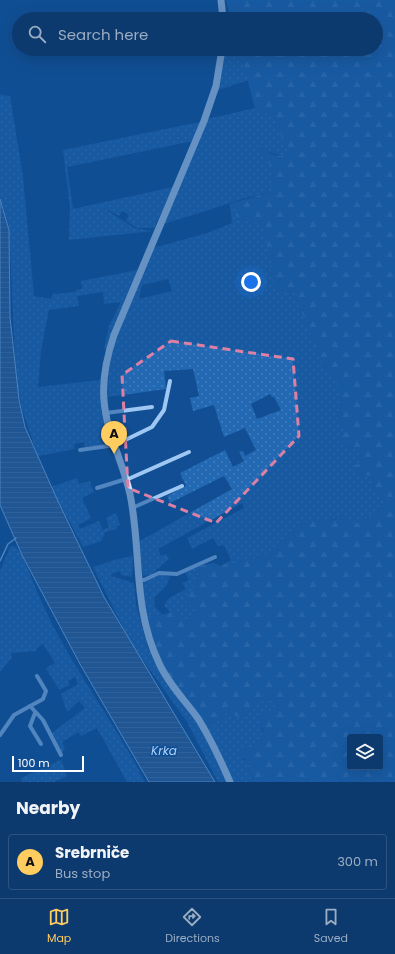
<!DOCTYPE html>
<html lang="en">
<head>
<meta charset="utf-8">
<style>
  :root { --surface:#0d3a6e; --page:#164173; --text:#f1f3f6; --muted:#9aadc2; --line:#2d5481; --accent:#ffcc60 }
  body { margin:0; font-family:Poppins,sans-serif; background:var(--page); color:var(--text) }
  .controls { position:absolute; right:12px; bottom:12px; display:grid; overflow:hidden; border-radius:4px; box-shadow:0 4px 16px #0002 }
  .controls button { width:36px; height:36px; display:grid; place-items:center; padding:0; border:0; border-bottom:1px solid var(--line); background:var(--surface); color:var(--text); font:20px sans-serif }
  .scale { position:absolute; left:12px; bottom:10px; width:72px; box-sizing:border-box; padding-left:4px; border:2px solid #fff; border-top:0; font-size:11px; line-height:14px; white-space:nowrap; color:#fff; -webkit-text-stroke:3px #114e93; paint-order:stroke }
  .you { position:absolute; left:251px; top:282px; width:14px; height:14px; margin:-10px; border:3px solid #fff; border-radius:50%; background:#1a73e8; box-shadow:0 0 0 6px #1a73e833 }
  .badge { display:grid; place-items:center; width:26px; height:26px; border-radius:50%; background:var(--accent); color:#111; font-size:13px; font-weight:700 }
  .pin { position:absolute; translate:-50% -33px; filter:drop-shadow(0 1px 2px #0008) }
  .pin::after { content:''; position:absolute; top:21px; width:14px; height:12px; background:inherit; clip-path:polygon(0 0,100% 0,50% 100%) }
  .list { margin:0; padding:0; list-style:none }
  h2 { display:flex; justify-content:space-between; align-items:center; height:52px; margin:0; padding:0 16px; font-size:17px }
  h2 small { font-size:13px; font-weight:400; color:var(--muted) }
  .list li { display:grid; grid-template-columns:26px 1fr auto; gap:12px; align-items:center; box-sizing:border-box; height:56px; margin:0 8px 8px; padding:0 8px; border:1px solid var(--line); border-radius:4px }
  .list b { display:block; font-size:15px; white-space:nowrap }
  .list p { margin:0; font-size:13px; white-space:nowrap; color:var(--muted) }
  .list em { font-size:13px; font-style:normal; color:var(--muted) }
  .icon { flex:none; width:22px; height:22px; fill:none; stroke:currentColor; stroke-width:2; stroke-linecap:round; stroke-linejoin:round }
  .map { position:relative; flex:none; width:395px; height:782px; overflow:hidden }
  .search { position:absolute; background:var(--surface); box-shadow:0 4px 16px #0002; left:12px; right:12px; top:12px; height:44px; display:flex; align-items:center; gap:10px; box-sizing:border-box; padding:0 14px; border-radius:22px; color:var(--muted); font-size:15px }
  .sheet { height:116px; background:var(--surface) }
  nav { display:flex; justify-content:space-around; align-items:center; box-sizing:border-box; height:56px; border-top:1px solid var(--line); background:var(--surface); font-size:11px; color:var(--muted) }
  nav a { display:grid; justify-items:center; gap:2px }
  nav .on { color:var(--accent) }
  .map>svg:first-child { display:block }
  .grass { fill:url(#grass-dots); fill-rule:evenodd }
  .forest { fill:url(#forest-firs); fill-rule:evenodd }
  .water { fill:url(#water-rules); stroke:#8fc3f7 }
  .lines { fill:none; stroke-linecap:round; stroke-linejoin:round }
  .stream { stroke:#8fc3f7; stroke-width:1.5 }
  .minor { stroke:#9ec7f3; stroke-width:4 }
  .secondary { stroke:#cde3fd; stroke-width:7 }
  .marked { fill:none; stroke:#dd80a5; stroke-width:3; stroke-dasharray:8 5; stroke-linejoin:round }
  .labels { text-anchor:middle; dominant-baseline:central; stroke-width:3; stroke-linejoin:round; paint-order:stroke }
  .water-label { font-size:12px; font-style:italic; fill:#aad1fa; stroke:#114e93 }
</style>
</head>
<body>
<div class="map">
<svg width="395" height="782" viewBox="0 0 395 782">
  <defs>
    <pattern id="grass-dots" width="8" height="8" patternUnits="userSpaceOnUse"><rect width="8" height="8" fill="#2268b3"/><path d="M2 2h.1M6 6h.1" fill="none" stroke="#437fbe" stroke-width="1.8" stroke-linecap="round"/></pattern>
    <pattern id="forest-firs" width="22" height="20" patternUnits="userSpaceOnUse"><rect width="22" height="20" fill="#2268b3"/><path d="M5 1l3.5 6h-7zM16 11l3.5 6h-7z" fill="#437fbe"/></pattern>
    <pattern id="water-rules" width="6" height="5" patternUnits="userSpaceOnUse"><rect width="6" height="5" fill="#346193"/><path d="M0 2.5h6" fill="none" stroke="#5279a3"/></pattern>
  </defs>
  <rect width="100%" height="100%" fill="#114e93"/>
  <g class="grass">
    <polygon points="225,49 238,49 241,51 249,80 218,90"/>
    <polygon points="0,93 1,95 10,96 23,177 34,296 51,299 53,294 76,292 76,290 82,289 81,281 138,270 106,349 104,349 109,326 120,304 120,302 104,304 103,292 77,296 79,306 49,310 41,350 38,387 101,380 101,411 110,444 85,447 84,442 74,444 75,449 38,456 22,409 16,379 9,227 0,197"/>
    <path d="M255 108 275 118C278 131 287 141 290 155L283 157 258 147 267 163 271 165V192L246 198 164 224 207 119Z"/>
    <polygon points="200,122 193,141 67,167 73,209 173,187 154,228 137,228 126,221 129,215 122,211 119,216 102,207 134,228 153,231 69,240 70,207 63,150"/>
    <path d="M230 207H234C244 214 267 220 265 235L268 239C267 259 280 275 290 291L295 293 312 339 324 365 338 386 342 403 338 417 343 428 345 448 353 446 364 461 355 465 359 474 372 476 374 488 380 493 386 507 358 523 335 518 330 521H310L299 525 264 557 244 559 239 563H226L231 560 224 545 218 546 213 538 192 549 187 538 244 508 242 503 158 549 161 556 166 554 169 559 152 574 143 576 138 542 232 489 224 476 170 503 167 496 186 486 180 473 225 450 233 467 244 461 239 452 243 451 245 456 256 450 245 428 224 437 214 405 193 411 190 398 199 396 193 369 164 371 166 389 108 397C105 345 134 295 153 248L207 233 232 223ZM168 279 172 291 139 299 142 285ZM270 394 272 397H274L281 410 257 419 251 404Z"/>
    <path d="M77 478 79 484 90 481 94 492 82 498 91 518 78 525 80 529 99 521 103 530 109 527 106 518 116 513 120 525 117 526V529L105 532 101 541 83 547C73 526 61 508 51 487Z"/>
    <path d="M12 546 16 547 22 555C33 581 44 610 58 635 85 685 119 731 145 782H127L97 728 81 736 78 732 62 742 65 749 61 753 52 733 85 708 79 701 67 712 61 694 78 684 75 677 68 681 70 685 59 690 46 668 55 663 43 644 38 647 36 651 11 653 12 657 0 672V571L10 547Z"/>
    <polygon points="133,556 132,577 121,575 120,571 111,574 111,576 134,583 136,605 147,645 159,672 201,729 227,782 218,782 187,722 131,643 93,567 118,559"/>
    <path d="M199 566C200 580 193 590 185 601L196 610 194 619 188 622 175 609 170 612 164 605 169 598 186 589 182 583 189 580 185 572Z"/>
    <polygon points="162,574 170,577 166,586 154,598 155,607 162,614 146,617 142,583"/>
    <polygon points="271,699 275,700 278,704 260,719 263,735 250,748 240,751 243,760 249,759 250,762 248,768 252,776 249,782 234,782 204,724 224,719 224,715 228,712 240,718 256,702"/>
    <polygon points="61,760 67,776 54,782 22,782 21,778"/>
  </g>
  <path class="forest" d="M226 0H395V782H249L252 776 248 768 250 762 249 759H240V751L250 748 263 735V729L259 724 260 719 278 704 275 700 256 702 248 716 240 718 228 712 224 715V719L204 724 188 699 172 681 163 664 156 648 146 617 170 613 171 610 175 609 188 622 194 619 196 610 185 601V596C195 590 200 578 199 566L214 563 221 566 226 563H239L244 559 264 557 299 525 310 521H330L340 517 347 518 350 521 358 523 386 507 380 493 374 488 372 476 359 474 353 470 355 465 364 461 353 446 344 448 341 445 343 428 338 417 342 403 339 394 337 392 338 386C317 359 307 325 295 293L290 291 281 293 276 288 270 268 273 263 267 248 268 239 265 235C266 228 263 225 257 221L251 224 238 220 236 215 237 209 230 207 229 204 271 192V165L267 163 258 147 261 146C271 154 278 159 289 154 286 141 278 131 275 118L255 109 240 49H376V19H231ZM350 737H380V767H350Z"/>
  <polygon class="water" points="0,199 9,230 10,317 19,400 25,427 56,497 104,597 215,782 149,782 80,664 22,555 0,505"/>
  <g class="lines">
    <polyline class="stream" points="0,561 8,544 16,538"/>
    <g class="minor">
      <polyline points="106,413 152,407"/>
      <polyline points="80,450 115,445 152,427 164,410 170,381"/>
      <polyline points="126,480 189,452"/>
      <polyline points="97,488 126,479"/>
      <polyline points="132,508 182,486"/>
      <polyline points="138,580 144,580 159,573 177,574 215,557"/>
      <polyline points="30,706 43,720 61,755"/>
      <polyline points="35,713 30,726 41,744"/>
      <polyline points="0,735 14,715 43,699 46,691 37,676"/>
    </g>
    <g class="secondary">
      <polyline points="221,0 223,19"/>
      <path d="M222 49 216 86 204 121 114 335C107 356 102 377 104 400 106 432 123 462 130 494 142 553 132 606 159 663 168 684 186 701 199 720 211 740 221 761 230 782"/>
    </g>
  </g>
  <path d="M0 0H395V782H0ZM171 341 293 359 299 436 216 523 128 488 122 375Z" fill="#114e93" fill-opacity=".55" fill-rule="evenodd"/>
  <path class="marked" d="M171 341 293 359 299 436 216 523 128 488 122 375Z"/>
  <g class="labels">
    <g class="water-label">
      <text x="164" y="750">Krka</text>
    </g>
  </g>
</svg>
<div class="controls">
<button><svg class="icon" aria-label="layers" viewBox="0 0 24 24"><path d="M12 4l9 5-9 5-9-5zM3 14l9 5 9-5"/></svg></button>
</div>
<div class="scale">100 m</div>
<div class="you"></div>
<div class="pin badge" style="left:114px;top:454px">A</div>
<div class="search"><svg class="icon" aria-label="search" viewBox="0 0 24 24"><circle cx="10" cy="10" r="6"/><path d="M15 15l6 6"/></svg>Search here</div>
</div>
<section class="sheet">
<h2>Nearby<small></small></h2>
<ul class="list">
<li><span class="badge">A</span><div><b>Srebrniče</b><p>Bus stop</p></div><em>300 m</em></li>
</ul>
</section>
<nav>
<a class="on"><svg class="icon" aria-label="map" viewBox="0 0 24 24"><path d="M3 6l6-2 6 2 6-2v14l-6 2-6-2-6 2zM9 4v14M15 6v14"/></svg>Map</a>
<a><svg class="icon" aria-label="directions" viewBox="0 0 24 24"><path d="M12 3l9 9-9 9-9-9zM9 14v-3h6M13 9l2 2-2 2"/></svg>Directions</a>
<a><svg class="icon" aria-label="saved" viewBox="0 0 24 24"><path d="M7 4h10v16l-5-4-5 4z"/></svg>Saved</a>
</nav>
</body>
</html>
